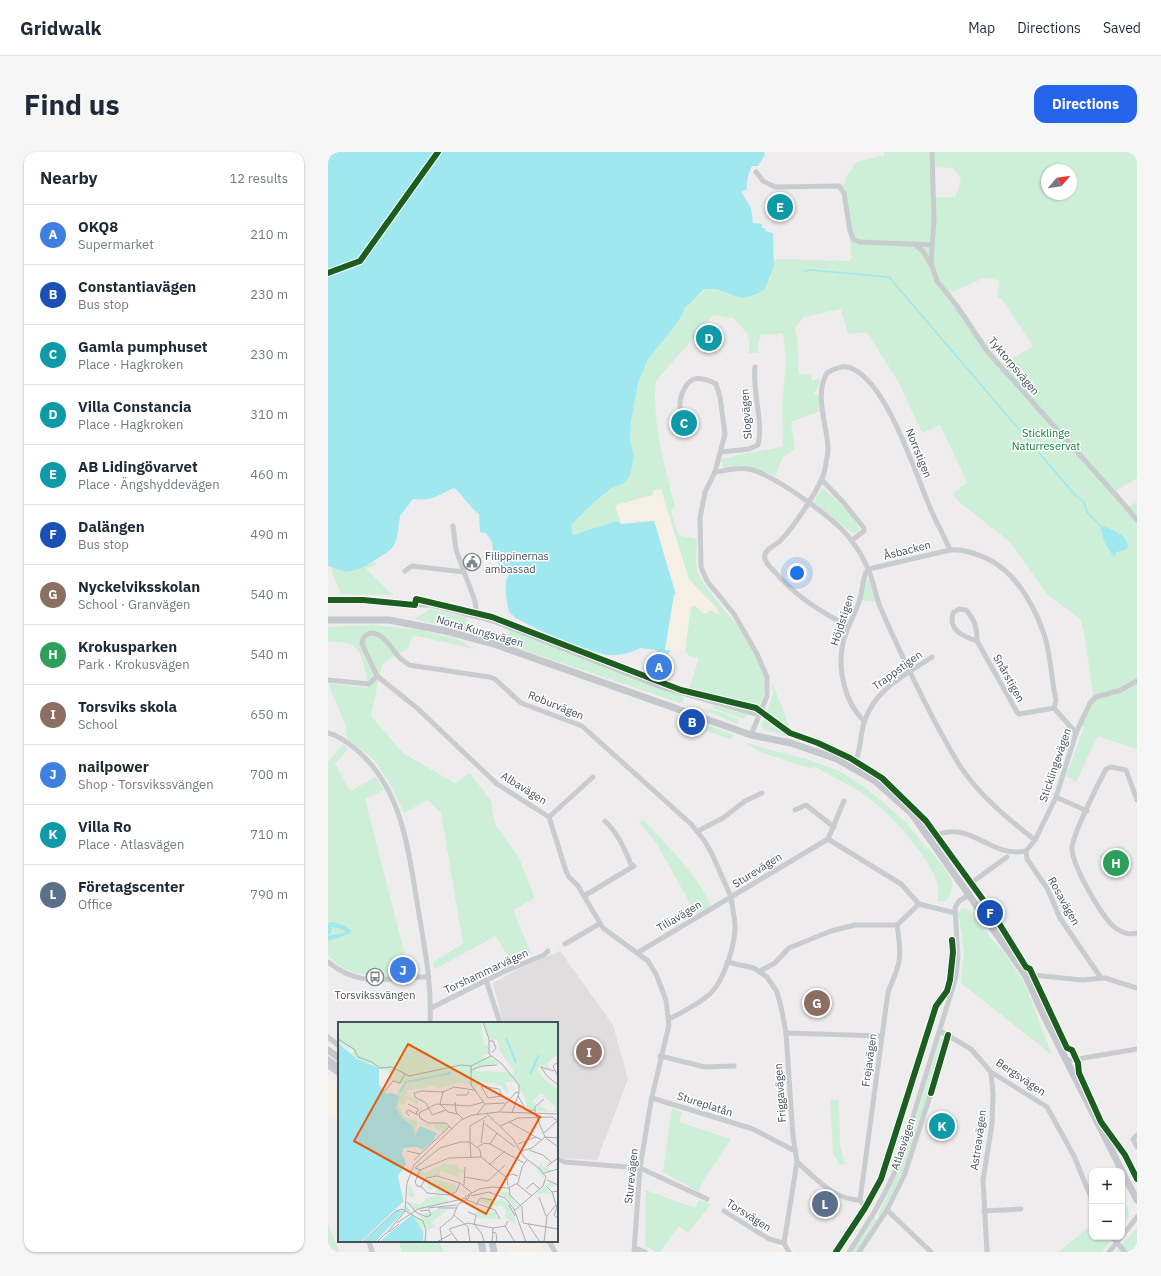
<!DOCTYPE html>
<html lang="en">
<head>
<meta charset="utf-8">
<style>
  :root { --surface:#fff; --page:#f6f6f7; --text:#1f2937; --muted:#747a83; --line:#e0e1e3; --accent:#2563eb }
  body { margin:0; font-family:"IBM Plex Sans",sans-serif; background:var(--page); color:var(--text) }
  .controls { position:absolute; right:12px; bottom:12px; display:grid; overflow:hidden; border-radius:8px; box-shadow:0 1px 3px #0004 }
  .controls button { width:36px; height:36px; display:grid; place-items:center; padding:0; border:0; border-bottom:1px solid var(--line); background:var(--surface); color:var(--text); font:20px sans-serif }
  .compass { position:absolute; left:713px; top:12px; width:36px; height:36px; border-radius:50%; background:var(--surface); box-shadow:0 1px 3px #0004; rotate:61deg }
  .you { position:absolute; left:469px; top:421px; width:14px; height:14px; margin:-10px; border:3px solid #fff; border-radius:50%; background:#1a73e8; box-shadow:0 0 0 6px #1a73e833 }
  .badge { display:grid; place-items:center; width:26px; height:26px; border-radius:50%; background:var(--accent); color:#fff; font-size:13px; font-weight:700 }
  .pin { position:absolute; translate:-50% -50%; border:2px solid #fff; box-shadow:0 1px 4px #0006 }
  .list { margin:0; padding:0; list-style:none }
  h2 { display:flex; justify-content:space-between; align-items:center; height:52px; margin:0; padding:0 16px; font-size:17px }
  h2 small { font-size:13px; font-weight:400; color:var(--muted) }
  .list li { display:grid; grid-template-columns:26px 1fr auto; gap:12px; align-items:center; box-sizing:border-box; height:60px; padding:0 16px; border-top:1px solid var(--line) }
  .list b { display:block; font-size:15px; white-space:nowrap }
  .list p { margin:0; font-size:13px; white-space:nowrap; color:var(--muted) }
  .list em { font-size:13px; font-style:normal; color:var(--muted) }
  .map { position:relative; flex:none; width:809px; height:1100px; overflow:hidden; border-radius:12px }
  header { display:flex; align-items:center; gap:24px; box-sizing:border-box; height:56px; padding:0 20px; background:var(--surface); border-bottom:1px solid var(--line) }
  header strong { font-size:19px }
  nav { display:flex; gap:22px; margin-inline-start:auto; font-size:14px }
  .intro { display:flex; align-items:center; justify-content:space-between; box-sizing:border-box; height:96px; padding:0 24px }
  h1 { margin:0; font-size:28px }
  .button { padding:10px 18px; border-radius:12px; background:var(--accent); color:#fff; font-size:14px; font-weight:700 }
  main { display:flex; gap:24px; padding:0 24px }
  aside { flex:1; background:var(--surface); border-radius:12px; box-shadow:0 1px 3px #0004 }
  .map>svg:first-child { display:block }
  .commercial { fill:#f6efe6 }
  .education { fill:#dfddde }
  .green { fill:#ceefd7; fill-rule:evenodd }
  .water { fill:#9fe8f0 }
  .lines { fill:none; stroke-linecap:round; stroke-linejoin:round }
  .stream { stroke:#9fe8f0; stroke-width:1.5 }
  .ferry { stroke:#04808f; stroke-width:1; stroke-dasharray:5 4; stroke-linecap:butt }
  .minor { stroke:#c9ccce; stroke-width:5 }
  .major { stroke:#c4c8cc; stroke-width:7 }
  .cycleway-casing { stroke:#fff; stroke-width:8 }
  .cycleway { stroke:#1b5e20; stroke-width:6 }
  .labels { text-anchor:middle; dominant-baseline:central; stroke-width:3; stroke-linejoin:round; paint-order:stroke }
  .street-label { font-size:11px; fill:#43515a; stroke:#fff }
  .park-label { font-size:11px; fill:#0f803c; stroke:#fff }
  .poi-label { font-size:11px; fill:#43515a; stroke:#fff; text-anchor:start }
  .inset-river { fill:none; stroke:#9fe8f0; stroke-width:2 }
  .inset-road { fill:none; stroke:#aaaeb2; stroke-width:1 }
  .view { fill:#e8590c; fill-opacity:0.15; stroke:#e8590c; stroke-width:2 }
  .inset-edge { fill:none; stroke:#43515a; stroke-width:2 }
</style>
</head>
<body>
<header>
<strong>Gridwalk</strong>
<nav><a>Map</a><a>Directions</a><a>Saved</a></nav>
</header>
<div class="intro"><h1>Find us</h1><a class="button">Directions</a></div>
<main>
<aside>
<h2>Nearby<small>12 results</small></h2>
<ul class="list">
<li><span class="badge" style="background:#3f7fe0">A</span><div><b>OKQ8</b><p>Supermarket</p></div><em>210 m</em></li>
<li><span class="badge" style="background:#1a4fb4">B</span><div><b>Constantiavägen</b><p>Bus stop</p></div><em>230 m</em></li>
<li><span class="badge" style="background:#0f9aa8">C</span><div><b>Gamla pumphuset</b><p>Place · Hagkroken</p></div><em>230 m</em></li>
<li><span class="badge" style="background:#0f9aa8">D</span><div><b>Villa Constancia</b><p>Place · Hagkroken</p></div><em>310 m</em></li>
<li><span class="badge" style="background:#0f9aa8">E</span><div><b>AB Lidingövarvet</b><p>Place · Ängshyddevägen</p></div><em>460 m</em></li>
<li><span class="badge" style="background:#1a4fb4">F</span><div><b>Dalängen</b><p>Bus stop</p></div><em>490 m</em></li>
<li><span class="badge" style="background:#8d6e63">G</span><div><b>Nyckelviksskolan</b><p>School · Granvägen</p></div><em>540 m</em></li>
<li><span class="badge" style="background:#2e9e5b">H</span><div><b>Krokusparken</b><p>Park · Krokusvägen</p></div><em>540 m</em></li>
<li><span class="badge" style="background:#8d6e63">I</span><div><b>Torsviks skola</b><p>School</p></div><em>650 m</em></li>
<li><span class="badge" style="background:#3f7fe0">J</span><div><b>nailpower</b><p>Shop · Torsvikssvängen</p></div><em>700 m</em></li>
<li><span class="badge" style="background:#0f9aa8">K</span><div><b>Villa Ro</b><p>Place · Atlasvägen</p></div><em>710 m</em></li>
<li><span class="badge" style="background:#5c6f8a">L</span><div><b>Företagscenter</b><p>Office</p></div><em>790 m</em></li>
</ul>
</aside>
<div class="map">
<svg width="809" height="1100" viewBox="0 0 809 1100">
  <rect width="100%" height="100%" fill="#eeecec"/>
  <g class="commercial">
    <polygon points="333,337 361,427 388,455 393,465 376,462 367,454 363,455 357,499 336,498 346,442 348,442 327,369 308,369 293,372 287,353 324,343 325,338"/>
    <polygon points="0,924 11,931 11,965 0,964"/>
    <polygon points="458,1082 466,1094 466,1100 444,1100"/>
    <polygon points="175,1089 211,1089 216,1100 179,1100"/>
  </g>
  <polygon class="education" points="232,799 285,873 300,927 269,1008 233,1006 229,1003 229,871 175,871 165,831 198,813"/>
  <g class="green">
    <path d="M556 0H809V326L788 339 801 354 809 350V597L770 584 748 630 738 624 756 575 748 573 765 541 756 479 752 467 719 442 681 389 631 350 625 342 639 330 612 273 594 281 571 231 539 180 520 182 513 157 475 165 467 176 469 189 471 222H483L484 228 492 227 491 233 486 241 491 245 492 259 463 270 467 297 455 305 447 324 416 313 396 317 393 308C413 300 435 300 455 294L454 253 458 208 455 181 433 183 430 192V201H421V187L418 180 405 166 385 163 328 229C323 265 338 319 347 355L343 358 350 383 369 387C369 397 366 414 371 423 390 460 458 509 430 555L361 537 371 506 361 504 357 499 363 455 367 454 376 462 383 458 392 464 388 455 361 427 333 337 325 338V343L287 353 293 372 247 382 243 381V373L265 351 302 323 306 306 302 288 303 270 310 231 320 207 347 174 354 163 357 155 363 152 377 137 448 107 521 109 524 106 514 32H517V27L528 10 556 3ZM606 15 625 16 633 27 627 45H606ZM719 18H743V42H719ZM658 125 672 129 669 145 674 147 705 194 675 212 662 197 621 138 623 137 624 140Z"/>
    <polygon points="495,336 521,360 532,378 526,382 485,350"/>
    <path d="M46 409 48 412 38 417 65 443 13 442C10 432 4 425 4 415 23 421 29 418 46 409Z"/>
    <polygon points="538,427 542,428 547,450 533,448"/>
    <polygon points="103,457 138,465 142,476 179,489 181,478 354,544 356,545 356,548 353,551 346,549 175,491 136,479 86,467"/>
    <path d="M44 473 93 478 129 487 146 497 85 483 80 496 54 512 43 564 76 602 127 631 142 621 163 649 166 670 191 706 207 746 185 758 203 801 185 813 168 784 107 817 105 810 135 792 113 661 100 648 76 661 62 632 47 609 19 586 17 572 0 531 40 536C37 522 37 498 22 492 16 490 7 490 0 490V475Z"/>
    <polygon points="443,528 464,581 498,592 497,596 435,577 434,572 445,542"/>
    <polygon points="385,553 421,562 415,567 385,556"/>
    <polygon points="373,557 386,558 410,567 410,572"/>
    <path d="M367 571 376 572 406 583 402 587C390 583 377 580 367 571Z"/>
    <path d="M415 590 481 608 511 619 538 636 579 671 598 696 601 697 620 721 625 733 619 749H610C610 744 611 738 610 733 602 704 560 659 535 642 520 632 503 624 487 615L484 617 432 600Z"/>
    <path d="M15 592 20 597 7 612 22 639 48 625 56 638 37 647 78 807 62 815 61 825C38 824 15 822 0 803V610Z"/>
    <path d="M315 667C340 695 368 720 383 755L368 762 329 692 311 670Z"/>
    <polygon points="795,693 803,720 783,726 771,703"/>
    <polygon points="635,756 640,757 650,772 675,799 696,830 724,903 633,831 636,797 630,761"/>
    <path d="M613 886H618C599 944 584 1012 552 1064L550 1063 571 1018Z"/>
    <polygon points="502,948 511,948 512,993 517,1012 512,1013 505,1001"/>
    <polygon points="344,956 354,961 351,970 403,987 373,1032 371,1040 335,1020"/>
    <polygon points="318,1038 367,1056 371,1048 383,1052 360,1081 351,1074 332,1100 328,1100 317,1094"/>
    <polygon points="794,1049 800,1056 801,1064 794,1073"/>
    <polygon points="547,1066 549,1068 529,1100 524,1100"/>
    <polygon points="0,1071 11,1100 0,1100"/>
    <polygon points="764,1071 764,1085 785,1085 774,1100 731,1100 762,1074"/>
    <polygon points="809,1076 809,1100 790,1100 789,1097"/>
    <polygon points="71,1089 111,1089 116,1100 74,1100"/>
  </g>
  <g class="water">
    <path d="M0 0H436L437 3 430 14H424C420 21 418 30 419 37L413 40 423 56 425 71 434 72V76H437V79L445 81 446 115 436 138C405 156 404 134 376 137L362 152 357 155 354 163 347 174 320 207 310 231 303 270 302 288 306 306 302 323 296 331 284 336 265 351 243 373 245 383 289 369 293 372 326 369 348 443 346 442 337 498H343L336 507 328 498 312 496C303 501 290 504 280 503 266 502 190 471 182 461 179 457 177 436 178 431 178 427 181 425 181 420L174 419 165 400 164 390 158 381 152 380 151 362C141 355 136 344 126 336 108 344 106 349 85 347L72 364 69 386 65 395 58 401 36 415 27 418 18 420 0 414Z"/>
    <path d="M776 374C785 378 798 382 800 394L798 398 788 400 787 405C780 399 774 386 773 376Z"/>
    <polygon points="6,770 19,775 23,779 21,782 0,789 0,784 17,781 16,778 4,775 3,781 0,783 0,771"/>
  </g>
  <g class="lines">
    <polyline class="stream" points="476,119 483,118 561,125 747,343 756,350 759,360 774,375"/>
    <polyline class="ferry" points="0,121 32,109 110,0"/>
    <g class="minor">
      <polyline points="604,0 606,67 603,111 609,129 629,154 659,199 793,349 809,368"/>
      <polyline points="428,20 435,29 447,35 511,34 516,41 522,79 526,88 532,90 604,93"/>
      <polyline points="586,92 595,99 602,111"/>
      <path d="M354 260C348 252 356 231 366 227 372 225 383 229 388 232L392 245 397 282 387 320"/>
      <path d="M393 300 421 297 430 293C436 271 424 239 427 215"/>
      <polyline points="494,328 515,350 536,376 536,379 524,388"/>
      <polyline points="125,374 128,398 147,449 149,465"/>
      <polyline points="77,419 84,414 136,420"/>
      <polyline points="87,453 103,453 165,469 333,535 432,563"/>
      <path d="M631 457 638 458C647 468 649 476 649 489 634 484 620 478 625 461Z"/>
      <path d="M520 474C491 459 466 443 445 418 441 414 435 408 437 403 438 396 448 393 452 389 465 376 494 334 497 317 498 310 500 302 500 296 499 272 486 243 499 221 507 216 516 212 525 217 559 233 585 315 599 348 605 365 615 381 622 398 635 397 646 401 658 406 688 420 705 451 716 482 723 502 723 527 728 548L726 556 748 581"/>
      <polyline points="649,489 689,560 691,562 726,556"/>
      <polyline points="0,528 41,532 49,524"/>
      <path d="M536 569C517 551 509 517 515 491 518 477 526 464 531 450 534 441 534 430 538 420L541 417 622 398"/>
      <path d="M0 581C12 584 22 592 31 600 77 641 81 705 91 762 97 798 104 834 102 871"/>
      <path d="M423 583 439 544V525L429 502 406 462 379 429 373 415 372 366 377 340 387 320C397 319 409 315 420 317 444 321 509 368 523 388 530 397 536 407 540 417 546 429 547 444 553 457 576 509 602 565 632 614 651 643 680 667 707 688"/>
      <path d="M525 616C534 599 531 584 537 568 548 536 578 523 604 505"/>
      <polyline points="728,645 759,659"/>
      <path d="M809 648 798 618 783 615 778 617C770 632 746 680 744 695 743 712 775 768 789 777 795 781 802 783 809 781"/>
      <polyline points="467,658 478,653 506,675"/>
      <polyline points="221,665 265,625"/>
      <path d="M277 669C290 681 298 699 304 715"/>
      <polyline points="370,679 395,666 417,649 434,641"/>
      <path d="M601 686C643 664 660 707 698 699L707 688 728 645 748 581 762 551 768 545 793 538 809 529"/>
      <polyline points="500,687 516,649"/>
      <polyline points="698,699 699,707 719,736 732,766 773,826"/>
      <polyline points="643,731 679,705"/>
      <polyline points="256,744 306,714"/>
      <polyline points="237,792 271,772"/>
      <path d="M0 810C35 838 61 824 101 825"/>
      <polyline points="399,810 426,816 439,825 449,840 454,859 458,881 465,984 469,1010 456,1091 461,1100"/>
      <polyline points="432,819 447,811 461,796 503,779 527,773 569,773 591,752"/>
      <polyline points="698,824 705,823 754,828 777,826 809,836"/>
      <polyline points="158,828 172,871"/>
      <polyline points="103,856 177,819 216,803 220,799"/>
      <path d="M341 867C355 860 371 852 383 841 396 828 408 791 407 772 406 763 404 754 403 745L500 687 573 732 591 752 627 761"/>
      <polyline points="612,879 643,897 663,920 719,955 746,1004 764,1048"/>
      <polyline points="458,881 554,884"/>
      <polyline points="0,885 11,894"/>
      <polyline points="332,904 377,915 406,914"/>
      <polyline points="738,909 809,897"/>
      <polyline points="0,914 11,922"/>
      <polyline points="324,946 425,977 467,999"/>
      <polyline points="809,983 805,987 809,995"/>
      <polyline points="229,1007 237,1010 312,1016 379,1047"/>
      <path d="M469 1010C488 1026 505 1048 532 1048L537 1056"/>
      <path d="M532 1048 560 840C573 810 574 806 569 773"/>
      <polyline points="559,1058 603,1100"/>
      <polyline points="396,1059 441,1087 456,1091"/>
      <polyline points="656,1059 693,1057"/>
      <polyline points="794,1084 809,1065"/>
      <polyline points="784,1085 797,1100"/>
      <polyline points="41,1089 44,1100"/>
      <polyline points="221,1089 227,1100"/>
      <polyline points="307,1096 317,1100"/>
      <path d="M306 1100 312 1016 323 949 341 873 338 848 328 822 320 809 275 776 250 734 241 725 238 719 221 665 169 632 89 556 49 524 34 492C35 487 35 484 40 482 54 477 63 497 71 505 74 508 77 510 81 513L161 525 167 527 193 551 254 574 363 672 376 688 384 702 403 745 309 801"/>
      <path d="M521 1100C541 1070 559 1041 572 1007L628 825 630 805 627 756 631 749 641 743"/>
      <polyline points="531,1100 559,1058 576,1024 603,941"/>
      <polyline points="659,1100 655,1028 664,972 665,942 663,920"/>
      <polyline points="781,1100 793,1085"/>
    </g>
    <g class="major">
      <polyline points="0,468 61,468 118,479 166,492 423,583 463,591 509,607 547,629 584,662 698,824 716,864 794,1019"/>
      <polyline points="0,898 11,906"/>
      <polyline points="0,908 11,916"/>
      <polyline points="794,1019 809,1048"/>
      <polyline points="153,1089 155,1100"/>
      <polyline points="164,1089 166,1100"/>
    </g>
    <defs>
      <g id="cycleway">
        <polyline points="0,121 32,109 110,0"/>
        <polyline points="0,448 35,448 87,453 88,447 164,465 353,538 428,556 462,581 490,591 522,606 554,626 598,669 664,760 698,815 702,817 739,896 744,898 750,911 751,921 773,970 797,1003 809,1027"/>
        <polyline points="603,941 620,883"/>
        <polyline points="508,1100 537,1056 553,1027 608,854 619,839 622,828 625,800 624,788"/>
      </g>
    </defs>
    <use href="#cycleway" class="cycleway-casing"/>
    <use href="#cycleway" class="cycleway"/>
  </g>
  <defs>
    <symbol id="civic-ring" viewBox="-11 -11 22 22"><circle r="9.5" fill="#fff" stroke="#7f878d" stroke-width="1.5"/><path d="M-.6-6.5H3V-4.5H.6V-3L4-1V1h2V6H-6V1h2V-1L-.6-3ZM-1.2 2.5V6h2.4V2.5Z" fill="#7f878d"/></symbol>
    <symbol id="bus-ring" viewBox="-11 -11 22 22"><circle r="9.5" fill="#fff" stroke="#7f878d" stroke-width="1.5"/><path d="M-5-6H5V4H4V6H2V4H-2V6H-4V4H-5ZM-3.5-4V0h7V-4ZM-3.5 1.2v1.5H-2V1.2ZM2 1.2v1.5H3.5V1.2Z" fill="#7f878d"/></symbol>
  </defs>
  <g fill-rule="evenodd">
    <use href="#civic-ring" x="134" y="400" width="20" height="20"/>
    <use href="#bus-ring" x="37" y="815" width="20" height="20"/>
  </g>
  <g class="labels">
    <g class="street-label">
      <text transform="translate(686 214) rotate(50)">Tyktorpsvägen</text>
      <text transform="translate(418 262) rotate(-94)">Slogvägen</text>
      <text transform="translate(591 301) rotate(68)">Norrstigen</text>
      <text transform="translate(579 398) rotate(-14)">Åsbacken</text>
      <text transform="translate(514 468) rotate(-72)">Höjdstigen</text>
      <text transform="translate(152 479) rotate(16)">Norra Kungsvägen</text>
      <text transform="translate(569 518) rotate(-36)">Trappstigen</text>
      <text transform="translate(681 526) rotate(61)">Snårstigen</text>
      <text transform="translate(228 553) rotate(22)">Roburvägen</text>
      <text transform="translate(727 613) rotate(-71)">Sticklingevägen</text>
      <text transform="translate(196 636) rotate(32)">Albavägen</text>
      <text transform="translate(429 718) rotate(-32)">Sturevägen</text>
      <text transform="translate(736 749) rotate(61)">Rosavägen</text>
      <text transform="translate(351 764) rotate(-31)">Tiliavägen</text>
      <text transform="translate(158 819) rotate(-25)">Torshammarvägen</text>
      <text transform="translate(541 908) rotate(-82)">Frejavägen</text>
      <text transform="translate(693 925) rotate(34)">Bergsvägen</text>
      <text transform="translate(452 941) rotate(-94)">Friggavägen</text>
      <text transform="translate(377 952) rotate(18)">Stureplatån</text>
      <text transform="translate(650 988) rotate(-82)">Astreavägen</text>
      <text transform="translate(575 992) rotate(-71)">Atlasvägen</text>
      <text transform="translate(303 1024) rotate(-84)">Sturevägen</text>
      <text transform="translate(421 1063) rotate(32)">Torsvägen</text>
    </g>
    <g class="park-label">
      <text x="718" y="281">Sticklinge<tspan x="718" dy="13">Naturreservat</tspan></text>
    </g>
    <g class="poi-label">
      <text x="157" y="404">Filippinernas<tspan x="157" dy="13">ambassad</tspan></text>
      <text x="47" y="843" text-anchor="middle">Torsvikssvängen</text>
    </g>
  </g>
  <g transform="translate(10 870)">
    <rect width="220" height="220" fill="#eeecec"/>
    <path d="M0 0H143L146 23H150V32L145 33 147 36 151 35 149 38 152 35 162 42 159 43 157 40 156 43 138 46 137 49 170 50 177 59 180 67 176 59 167 60 171 70 169 71 163 64 143 60 138 65 140 72 132 63 122 60 99 67 98 64 90 63 89 66 69 68 68 74 80 77 79 81 85 87 79 92 82 84 68 76V82L61 83 66 95 85 102 106 101 111 104 105 111 95 105 97 102 91 104 79 101 78 115 75 104 65 97 58 86 59 72 64 63 54 59 51 50 19 37 14 31 16 28 3 23 0 19 2 10ZM146 0H220V32L209 41 211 47 205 43 199 47 204 55 220 68V90L198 89 203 80 202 84 211 89H217L218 85 203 71 194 80 199 82 196 87 188 86 187 76 174 53 176 51 173 44 162 30 159 17 153 18 148 12ZM80 141 81 146 87 151 105 142 120 143V147L126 148V151H121V160L120 155 103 149 101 154 88 155 80 154 83 150 77 148 71 161 77 174 74 176 70 173 71 161ZM203 141 205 145 209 144 212 148 205 150 207 159 202 166 207 157 198 148ZM97 154 96 157 118 163 119 166 115 171 109 172 98 170V166L91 167 88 156 94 159ZM211 160 218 162 209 166 213 173 205 171 198 172ZM164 169 170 170 180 184 176 185 167 175 157 170 164 171ZM102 173 112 179 76 189 70 180 83 182 89 176ZM162 176 171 183 179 203 167 196 168 188 163 183 159 185 141 179 142 177 161 179ZM100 187 110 188 92 201 99 204 89 208 82 194ZM139 189 159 190 158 194 161 197 138 196ZM74 193 80 195 85 201 87 220 85 210Z" fill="#ceefd7"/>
    <path d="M0 21 19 37 41 46V63L49 72 55 71 61 74 58 86 65 97 75 104 77 114 82 104 99 111 95 119 84 128 79 125 65 126 64 132 68 142 60 154 65 178 85 210V220H0Z" fill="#9fe8f0"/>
    <path d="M66 179 69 182 68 188 75 192 41 220H37L67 188 59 189 26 220H23Z" fill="#eeecec"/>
    <path class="inset-river" d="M168 16 178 41M192 52 201 33M0 56 31 122 17 216 19 220M62 70 68 60 113 51"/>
    <path class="inset-road" d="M145 0 151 17V32L164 42 181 63V71L174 91M0 17 16 27 20 35 34 40 42 46 54 45 71 54 123 43 133 44 153 34M151 19H155L158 26 154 31M220 40 215 44 220 55M133 44V63L147 82 139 92M133 48 144 44 159 43M216 49 203 45 209 54 220 63M143 64 161 67 164 74 150 76ZM47 69 55 59 62 61 67 52M105 70 102 82 110 90 120 92M118 73H129L131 69M180 74 188 88H197M206 77 197 85V91L207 115 220 125M117 80 118 90 125 97M70 82 80 87 78 92M147 82 167 81M108 88 94 93 88 81 77 75 76 71 84 69 105 70 116 65 136 68M161 90 178 70 181 71M148 91 175 117 186 135 202 147 208 155 205 164 177 188M71 94 68 90 70 88 80 93M149 94 132 104V120L142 128 143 135 169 156 170 164M171 100 198 115M147 102 177 125M162 104 180 96 214 95 220 99M114 107 108 101H90L82 96 81 91 98 82 132 84 146 80M206 111 219 99M207 115 220 116M143 121 146 98M152 122 159 111M180 122 198 115 204 118M140 125 146 121 152 122 186 141M191 128 205 133 214 141M69 129 82 132M184 129 194 126 207 115M76 138 112 104M151 143 167 129M209 144 220 136M77 146 102 126 122 120H132L133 135M77 146 82 148 111 136 143 135M82 148 77 160 79 164 84 165M206 151 220 147M126 155 150 159 167 143M168 155 174 152 180 154M209 158 220 163M122 161 118 170 111 173 89 171 83 164 88 156 99 154 122 161 134 171M179 162 194 174M126 163 127 145M171 165 172 173 184 185 185 201 220 207M209 165 214 170 220 169M188 167 195 161 202 167M214 170 219 186 216 193 220 197M133 174 151 170 167 176 176 187 188 220M127 175 141 167 154 165 170 166 180 161 184 145 189 138M201 175 208 194M129 178 157 188 162 197M69 180 79 191 89 195 93 193 91 188 82 189M120 182 130 177 132 172M138 183 142 176 154 178M171 183 177 194M90 186 118 183M100 186H118M130 190 138 193 136 202 144 212 146 220M116 193 130 205 132 220M170 199 167 204 177 220M59 201 80 187 129 176M190 202 202 220M155 206 167 204M51 210 61 202M154 210 158 211 159 220M48 212 67 189 69 161 76 143 123 98 134 93 161 90 220 92M25 220 58 189 64 187 85 199 88 209 87 220M39 220 48 211M99 220 113 212M104 220 102 206 115 195 120 182M120 220 111 207 130 201 155 206 154 220M206 220 209 194 218 183"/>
    <path class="view" d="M70 22 202 95 148 192 16 119Z"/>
    <rect width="220" height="220" class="inset-edge"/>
  </g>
</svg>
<div class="controls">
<button>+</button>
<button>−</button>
</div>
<svg class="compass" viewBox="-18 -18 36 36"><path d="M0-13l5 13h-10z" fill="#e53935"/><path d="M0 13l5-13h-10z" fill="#747a83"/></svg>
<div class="you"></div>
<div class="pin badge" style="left:331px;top:515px;background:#3f7fe0">A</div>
<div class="pin badge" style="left:364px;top:570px;background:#1a4fb4">B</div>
<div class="pin badge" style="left:356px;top:271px;background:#0f9aa8">C</div>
<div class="pin badge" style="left:381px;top:186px;background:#0f9aa8">D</div>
<div class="pin badge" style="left:452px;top:55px;background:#0f9aa8">E</div>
<div class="pin badge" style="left:662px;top:761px;background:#1a4fb4">F</div>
<div class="pin badge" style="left:489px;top:851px;background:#8d6e63">G</div>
<div class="pin badge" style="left:788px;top:711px;background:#2e9e5b">H</div>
<div class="pin badge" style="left:261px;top:900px;background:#8d6e63">I</div>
<div class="pin badge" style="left:75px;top:818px;background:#3f7fe0">J</div>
<div class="pin badge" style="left:614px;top:974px;background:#0f9aa8">K</div>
<div class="pin badge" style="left:497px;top:1052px;background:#5c6f8a">L</div>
</div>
</main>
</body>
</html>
